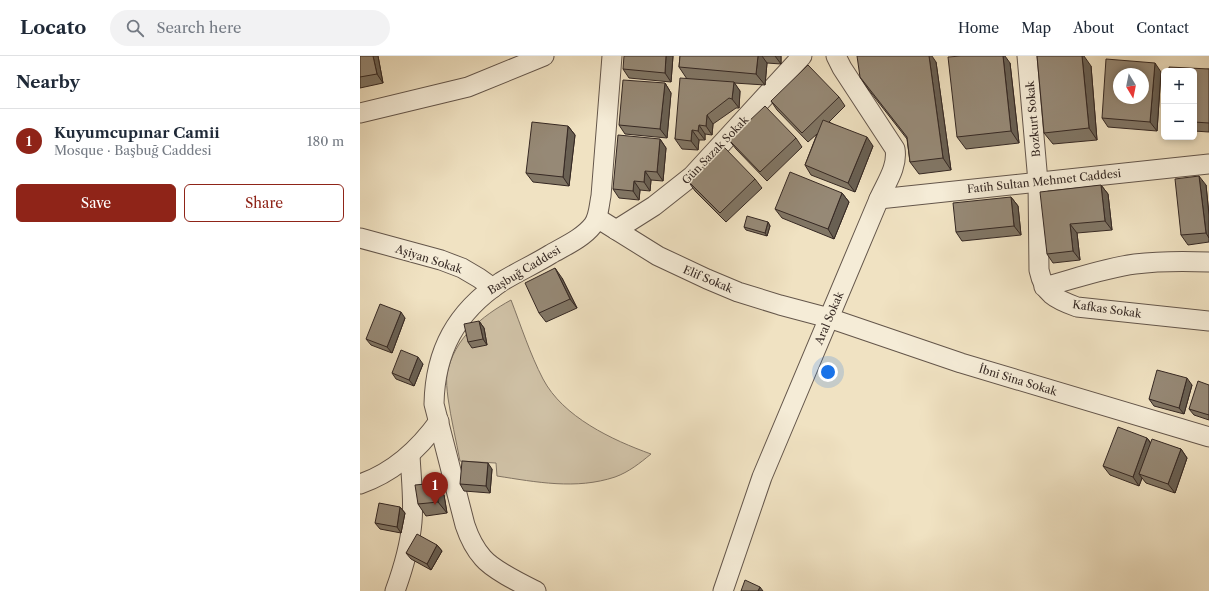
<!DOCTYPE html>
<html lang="en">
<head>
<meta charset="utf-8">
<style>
  :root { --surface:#fff; --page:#f2f2f3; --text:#1f2937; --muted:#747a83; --line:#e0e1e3; --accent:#8f2418 }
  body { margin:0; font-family:"Libre Caslon Text",serif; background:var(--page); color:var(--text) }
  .controls { position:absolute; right:12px; top:12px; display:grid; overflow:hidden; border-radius:6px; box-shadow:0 2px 6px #0003 }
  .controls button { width:36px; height:36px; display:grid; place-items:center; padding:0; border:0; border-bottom:1px solid var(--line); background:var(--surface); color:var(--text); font:20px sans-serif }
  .compass { position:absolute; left:753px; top:12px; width:36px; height:36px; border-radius:50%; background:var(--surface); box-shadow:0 2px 6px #0003; rotate:170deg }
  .you { position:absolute; left:468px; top:316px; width:14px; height:14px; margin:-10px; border:3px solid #fff; border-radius:50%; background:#1a73e8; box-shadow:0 0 0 6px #1a73e833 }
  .badge { display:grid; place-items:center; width:26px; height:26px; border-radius:50%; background:var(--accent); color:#fff; font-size:13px; font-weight:700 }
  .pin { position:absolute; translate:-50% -33px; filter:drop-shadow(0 1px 2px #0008) }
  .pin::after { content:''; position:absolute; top:21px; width:14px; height:12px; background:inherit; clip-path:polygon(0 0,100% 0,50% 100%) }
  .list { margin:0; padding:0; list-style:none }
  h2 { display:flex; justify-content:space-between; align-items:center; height:52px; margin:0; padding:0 16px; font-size:17px }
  h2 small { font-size:13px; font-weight:400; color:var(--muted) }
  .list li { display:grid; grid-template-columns:26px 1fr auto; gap:12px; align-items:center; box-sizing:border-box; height:64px; padding:0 16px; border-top:1px solid var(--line) }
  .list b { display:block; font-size:15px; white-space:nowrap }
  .list p { margin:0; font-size:13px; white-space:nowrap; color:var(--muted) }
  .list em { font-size:13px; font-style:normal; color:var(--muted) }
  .actions { display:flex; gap:8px; padding:12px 16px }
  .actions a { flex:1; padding:9px 0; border:1px solid var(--accent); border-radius:6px; text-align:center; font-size:14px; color:var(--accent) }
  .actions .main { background:var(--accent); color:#fff }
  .icon { flex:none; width:22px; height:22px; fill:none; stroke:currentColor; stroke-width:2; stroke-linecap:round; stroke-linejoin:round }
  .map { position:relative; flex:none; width:849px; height:535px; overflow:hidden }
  header { display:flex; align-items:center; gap:24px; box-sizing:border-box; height:56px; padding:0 20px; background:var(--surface); border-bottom:1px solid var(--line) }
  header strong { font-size:19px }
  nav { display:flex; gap:22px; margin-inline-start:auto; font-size:14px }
  .search { width:280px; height:36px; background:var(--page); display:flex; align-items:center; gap:10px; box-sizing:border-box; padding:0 14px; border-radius:22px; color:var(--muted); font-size:15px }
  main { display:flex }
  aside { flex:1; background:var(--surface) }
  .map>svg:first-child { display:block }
  .green { fill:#d0c2a7; stroke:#827565 }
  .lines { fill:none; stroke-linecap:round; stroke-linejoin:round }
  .minor-casing { stroke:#64564b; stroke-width:21 }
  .minor { stroke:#f5ecd7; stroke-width:19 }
  .wall { fill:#817665; stroke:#352823 }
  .shaded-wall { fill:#696053; stroke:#352823 }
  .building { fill:#968976; stroke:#352823; fill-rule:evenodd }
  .labels { text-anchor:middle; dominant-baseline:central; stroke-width:3; stroke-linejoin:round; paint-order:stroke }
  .street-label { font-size:11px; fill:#352823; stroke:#f5ecd7 }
</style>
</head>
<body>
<header>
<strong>Locato</strong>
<div class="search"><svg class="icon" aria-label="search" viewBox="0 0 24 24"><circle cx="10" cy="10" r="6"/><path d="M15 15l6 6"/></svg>Search here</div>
<nav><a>Home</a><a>Map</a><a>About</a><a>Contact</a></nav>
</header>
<main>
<aside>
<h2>Nearby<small></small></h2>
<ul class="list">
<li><span class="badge">1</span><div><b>Kuyumcupınar Camii</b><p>Mosque · Başbuğ Caddesi</p></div><em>180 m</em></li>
</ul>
<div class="actions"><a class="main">Save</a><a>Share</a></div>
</aside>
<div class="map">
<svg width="849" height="535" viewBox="0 0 849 535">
  <rect width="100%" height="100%" fill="#f0e2c2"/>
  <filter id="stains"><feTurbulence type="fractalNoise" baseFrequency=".005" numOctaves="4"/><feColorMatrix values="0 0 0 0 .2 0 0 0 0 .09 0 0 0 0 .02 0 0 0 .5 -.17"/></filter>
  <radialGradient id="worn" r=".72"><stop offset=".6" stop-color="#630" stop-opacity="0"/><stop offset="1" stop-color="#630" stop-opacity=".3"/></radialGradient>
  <path class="green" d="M151 244C161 270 170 298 183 323 203 361 252 384 291 398 280 407 269 416 255 421 216 434 176 426 137 420L136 407 100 405C96 384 91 363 88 342 87 334 86 325 87 318 94 282 122 260 151 244Z"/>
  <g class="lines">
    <defs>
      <g id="minor">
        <path d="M667 0 678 126 679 214C684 238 695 243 717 251L849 265"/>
        <polyline points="0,57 108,31 184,0"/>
        <polyline points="519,143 849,108"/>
        <polyline points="237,162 298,200 347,223 378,236 420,249 469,262 601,307 849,381"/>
        <polyline points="256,174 294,150 332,120 442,0"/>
        <polyline points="0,182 81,204 102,212 119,222 133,232"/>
        <path d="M684 231C714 223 744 212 775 208 799 205 824 205 849 206"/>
        <path d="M0 428C32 417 59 393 79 365"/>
        <path d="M35 535C43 513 50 490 52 466 54 444 51 421 50 399"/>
        <path d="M176 535C162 528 133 514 123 502 114 492 109 481 105 469L74 348C75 295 96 256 141 226 157 216 175 208 191 198 205 190 223 182 233 169 239 161 239 149 241 140L252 0"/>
        <path d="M363 535 402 421 519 143C526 127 538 111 535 93L482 12 476 0"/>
      </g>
    </defs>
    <use href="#minor" class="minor-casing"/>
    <use href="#minor" class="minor"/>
  </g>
  <g class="wall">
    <polygon points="0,0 18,0 23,27 0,32"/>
    <polygon points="313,0 311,26 269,22 263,13"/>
    <polygon points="320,0 421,0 421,8 407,7 405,29 374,27 380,35 379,52 376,52 353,68 352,79 345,78 345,84 339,84 338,94 322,93 315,83 327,23 319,11"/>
    <polygon points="576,6 591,114 559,118 550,106 547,83 508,33 500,21"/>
    <polygon points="650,7 659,87 606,93 597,81"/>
    <polygon points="731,10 737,84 693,88 684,77"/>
    <polygon points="849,13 849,76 834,75 834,15"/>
    <polygon points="801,16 797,75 748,71 742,62"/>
    <polygon points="305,27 311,37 307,82 265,78 259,69"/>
    <polygon points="479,41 485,50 469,66 513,90 495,136 451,119 445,109 457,78 448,86 417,54 411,45"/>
    <polygon points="208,70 215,79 209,130 173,126 166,117"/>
    <polygon points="436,82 442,91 407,125 376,93 369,84"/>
    <polygon points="300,83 306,92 303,125 291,124 290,135 280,134 279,144 259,142 253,133"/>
    <polygon points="395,123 402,132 366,166 335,135 328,125"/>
    <polygon points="741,129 748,138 752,174 717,177 720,204 693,207 687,198"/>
    <polygon points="846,129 849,159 849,186 828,189 821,179"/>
    <polygon points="482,137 489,146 474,183 422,162 415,153"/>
    <polygon points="651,141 658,150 661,179 602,185 596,176"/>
    <polygon points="408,166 410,170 407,180 386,174 384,171"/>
    <polygon points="202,222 217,252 186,266 179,257"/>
    <polygon points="45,262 32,297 11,289 6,283"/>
    <polygon points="119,265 124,272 127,289 112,292 108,286"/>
    <polygon points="63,308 54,330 36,323 32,317"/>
    <polygon points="832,329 824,358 794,350 789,343"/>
    <polygon points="849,329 849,364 834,359 829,353"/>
    <polygon points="787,382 791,387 821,393 827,402 815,437 786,427 782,422 779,430 750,419 743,410"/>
    <polygon points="132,413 130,437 104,435 100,428"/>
    <polygon points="76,427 84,439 87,457 66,460 58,448"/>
    <polygon points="40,451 45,457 41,477 20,473 15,467"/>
    <polygon points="77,489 82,495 71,514 51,503 46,497"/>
  </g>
  <g class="shaded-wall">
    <polygon points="13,0 18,0 23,27 17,18"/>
    <polygon points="306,0 313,0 311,26 305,17"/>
    <polygon points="398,0 402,0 407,7 405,29 396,18"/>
    <polygon points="415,0 421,0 421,8"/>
    <polygon points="569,0 572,0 576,6 591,114 583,102"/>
    <polygon points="643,0 645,0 650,7 659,87 651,75"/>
    <polygon points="722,0 724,0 731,10 737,84 729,72"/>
    <polygon points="795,7 801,16 797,75 790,66"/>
    <polygon points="374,26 380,35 379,52 372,43"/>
    <polygon points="305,27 311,37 307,82 300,73"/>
    <polygon points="347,59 353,68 352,79 346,70"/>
    <polygon points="339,69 345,78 345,84 338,75"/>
    <polygon points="208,70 215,79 209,130 203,121"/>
    <polygon points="332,74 339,84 338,94 331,85"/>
    <polygon points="507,81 513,90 495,136 488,127"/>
    <polygon points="300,83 306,92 303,125 297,116"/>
    <polygon points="285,115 291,124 290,135 284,126"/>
    <polygon points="839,120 846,129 849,159 849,182 846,177"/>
    <polygon points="274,125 280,134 279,144 273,135"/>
    <polygon points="741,129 748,138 752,174 745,165"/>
    <polygon points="482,137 489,146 474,183 468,173"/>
    <polygon points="651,141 658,150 661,179 654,170"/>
    <polygon points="408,166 410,170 407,180 405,177"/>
    <polygon points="710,168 717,177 720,204 713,195"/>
    <polygon points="195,212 202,222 217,252 210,243"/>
    <polygon points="41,256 45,262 32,297 27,291"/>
    <polygon points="119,265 124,272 127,289 123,283"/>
    <polygon points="58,301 63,308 54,330 49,324"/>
    <polygon points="827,322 832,329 824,358 819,352"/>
    <polygon points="787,382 794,392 779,418 782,422 779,430 773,421"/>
    <polygon points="821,393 827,402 815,437 808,428"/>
    <polygon points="128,407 132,413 130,437 126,430"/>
    <polygon points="76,427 84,439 87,457 78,446"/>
    <polygon points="40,451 45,457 41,477 37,471"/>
    <polygon points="77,489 82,495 71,514 67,508"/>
    <polygon points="400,531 403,535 398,535"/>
  </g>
  <g class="building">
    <polygon points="0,0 13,0 17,18 0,21"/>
    <polygon points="264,0 306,0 305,17 263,13"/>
    <polygon points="320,0 398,0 396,18 319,11"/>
    <polygon points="497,0 569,0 583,102 550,106 547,81 500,21"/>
    <polygon points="601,0 643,0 651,75 597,81 588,1"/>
    <polygon points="677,0 722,0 729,72 684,77"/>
    <path d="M746 3 795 7 790 66 742 62ZM759 18H783V42H759Z"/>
    <polygon points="448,9 479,41 442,77 411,45"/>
    <polygon points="809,11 849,13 849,67 834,66 834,15 809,15"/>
    <polygon points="320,22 374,26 372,43 369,42 347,59 346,70 339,69 338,75 332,74 331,85 315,83"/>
    <polygon points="263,24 305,27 300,73 259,69"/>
    <polygon points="405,50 436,82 400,116 369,84"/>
    <polygon points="463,64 507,81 488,127 445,109"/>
    <polygon points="172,66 208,70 203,121 166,117"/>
    <polygon points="258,79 300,83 297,116 285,115 284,126 274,125 273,135 253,133"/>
    <polygon points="364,91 395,123 360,157 328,125"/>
    <polygon points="430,116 482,137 468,173 415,153"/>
    <polygon points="839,120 846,177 821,179 815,123"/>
    <polygon points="741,129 745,165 710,168 713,195 687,198 680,136"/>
    <polygon points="651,141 654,170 596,176 593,147"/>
    <polygon points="387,160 408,166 405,177 384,171"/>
    <polygon points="195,212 210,243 179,257 165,227"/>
    <polygon points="20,248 41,256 27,291 6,283"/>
    <polygon points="119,265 123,283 108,286 104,268"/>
    <polygon points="41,294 58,301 49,324 32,317"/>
    <polygon points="797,314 827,322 819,352 789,343"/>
    <polygon points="838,325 849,329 849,359 829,353"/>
    <polygon points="758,371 787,382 773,421 743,410"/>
    <polygon points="792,383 821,393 808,428 779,418"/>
    <polygon points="102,405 128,407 126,430 100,428"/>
    <polygon points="76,427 78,446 58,448 55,429"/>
    <polygon points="19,447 40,451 37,471 15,467"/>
    <polygon points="57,478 77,489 67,508 46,497"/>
    <polygon points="385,524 400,531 398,535 381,535"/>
  </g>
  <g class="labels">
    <g class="street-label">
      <text transform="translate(673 63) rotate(-95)">Bozkurt Sokak</text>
      <text transform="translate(355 94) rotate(-46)">Gün Sazak Sokak</text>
      <text transform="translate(684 125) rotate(-6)">Fatih Sultan Mehmet Caddesi</text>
      <text transform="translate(69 203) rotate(18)">Aşiyan Sokak</text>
      <text transform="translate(164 214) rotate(-31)">Başbuğ Caddesi</text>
      <text transform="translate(348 223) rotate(23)">Elif Sokak</text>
      <text transform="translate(747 253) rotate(8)">Kafkas Sokak</text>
      <text transform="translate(469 262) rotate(-67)">Aral Sokak</text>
      <text transform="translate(658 324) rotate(17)">İbni Sina Sokak</text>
    </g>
  </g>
  <rect width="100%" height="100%" filter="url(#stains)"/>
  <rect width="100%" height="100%" fill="url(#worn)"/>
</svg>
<div class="controls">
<button>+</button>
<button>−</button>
</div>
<svg class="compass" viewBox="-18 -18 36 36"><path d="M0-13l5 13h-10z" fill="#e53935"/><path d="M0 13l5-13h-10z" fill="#747a83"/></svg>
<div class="you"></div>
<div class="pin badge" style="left:75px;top:449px">1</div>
</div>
</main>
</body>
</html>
